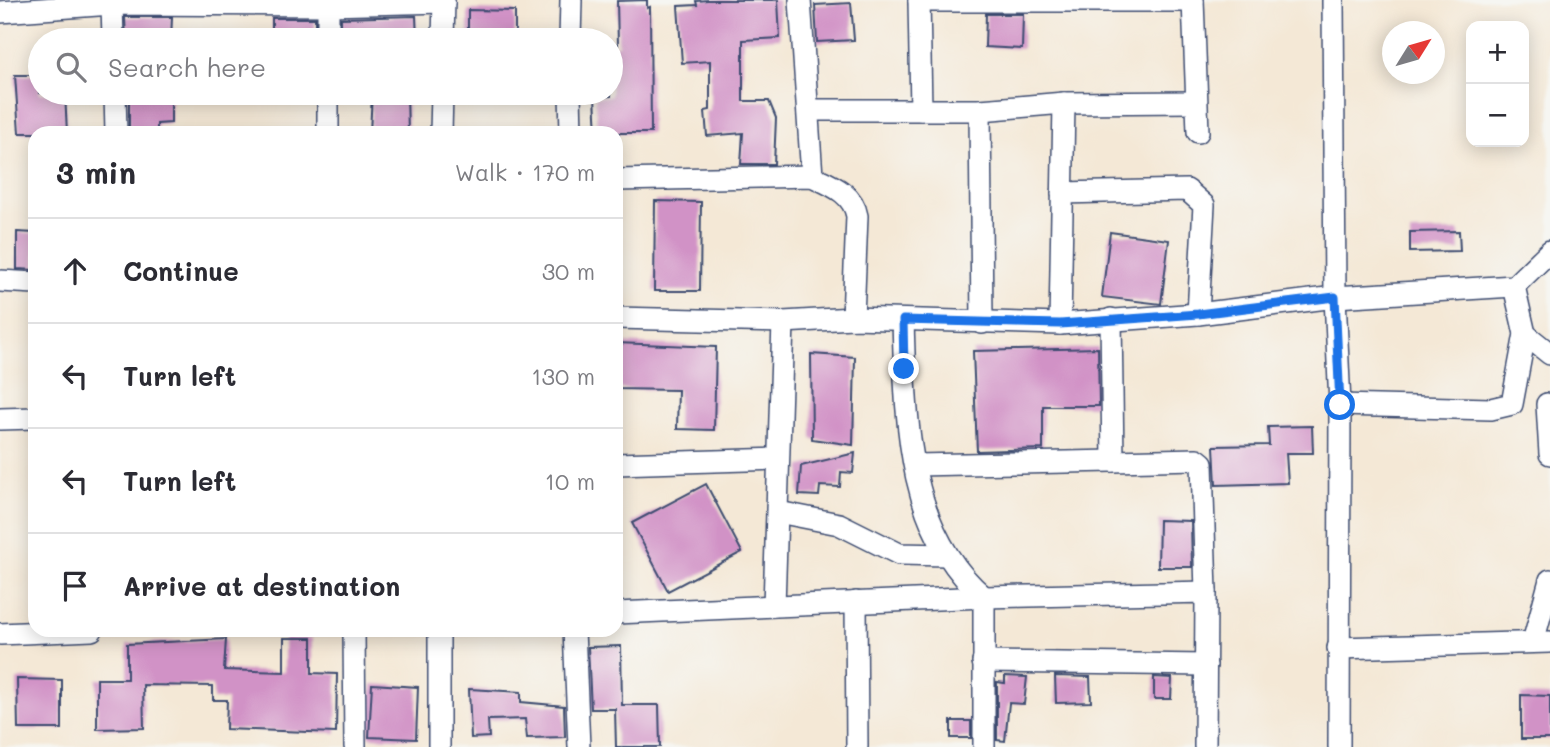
<!DOCTYPE html>
<html lang="en">
<head>
<meta charset="utf-8">
<style>
  :root { --surface:#fff; --page:#f2f2f3; --text:#2b2b33; --muted:#7c7c81; --line:#e1e1e2 }
  body { margin:0; font-family:Mali,sans-serif; background:var(--page); color:var(--text) }
  .controls { position:absolute; right:21px; top:21px; display:grid; overflow:hidden; border-radius:14px; box-shadow:0 4px 18px #0003 }
  .controls button { width:63px; height:63px; display:grid; place-items:center; padding:0; border:0; border-bottom:2px solid var(--line); background:var(--surface); color:var(--text); font:35px sans-serif }
  .compass { position:absolute; left:1382px; top:21px; width:63px; height:63px; border-radius:50%; background:var(--surface); box-shadow:0 4px 18px #0003; rotate:53deg }
  .stop { position:absolute; width:21px; height:21px; margin:-16px; border:5px solid #1a73e8; border-radius:50%; background:#fff }
  .stop.end { background:#1a73e8; border-color:#fff; box-shadow:0 2px 7px #0008 }
  .list { margin:0; padding:0; list-style:none }
  h2 { display:flex; justify-content:space-between; align-items:center; height:91px; margin:0; padding:0 28px; font-size:30px }
  h2 small { font-size:23px; font-weight:400; color:var(--muted) }
  .list li { display:grid; grid-template-columns:46px 1fr auto; gap:21px; align-items:center; box-sizing:border-box; height:105px; padding:0 28px; border-top:2px solid var(--line) }
  .list b { display:block; font-size:26px; white-space:nowrap }
  .list em { font-size:23px; font-style:normal; color:var(--muted) }
  .icon { flex:none; width:38px; height:38px; fill:none; stroke:currentColor; stroke-width:2; stroke-linecap:round; stroke-linejoin:round }
  .map { position:relative; flex:none; width:1550px; height:747px; overflow:hidden }
  .search { position:absolute; background:var(--surface); box-shadow:0 4px 18px #0003; left:28px; top:28px; width:595px; height:77px; display:flex; align-items:center; gap:18px; box-sizing:border-box; padding:0 24px; border-radius:38px; color:var(--muted); font-size:26px }
  .panel { position:absolute; background:var(--surface); box-shadow:0 4px 18px #0003; left:28px; top:126px; width:595px; height:511px; border-radius:21px }
  .map>svg:first-child { display:block }
  .building { fill:#d192c6 }
  .lines { fill:none; stroke-linecap:round; stroke-linejoin:round }
  .street-casing { stroke:#3c4b70; stroke-width:24 }
  .street { stroke:#fff; stroke-width:21 }
  .route { stroke:#1a73e8; stroke-width:9 }
</style>
</head>
<body>
<div class="map">
<svg width="1550" height="747" viewBox="0 0 1550 747">
  <rect width="100%" height="100%" fill="#f6f6f2"/>
  <filter id="ink" filterUnits="userSpaceOnUse"><feTurbulence type="fractalNoise" baseFrequency=".0143" numOctaves="2"/><feDisplacementMap in="SourceGraphic" scale="14" xChannelSelector="R" yChannelSelector="G"/><feConvolveMatrix kernelMatrix="1 2 1 2 8 2 1 2 1" color-interpolation-filters="sRGB"/></filter>
  <filter id="wash" filterUnits="userSpaceOnUse"><feTurbulence type="fractalNoise" baseFrequency=".00686" numOctaves="4" result="noise"/><feDisplacementMap in="SourceGraphic" scale="28" xChannelSelector="R" yChannelSelector="G"/><feGaussianBlur stdDeviation="1.57" result="paint"/><feColorMatrix in="noise" values="0 0 0 0 0 0 0 0 0 0 0 0 0 0 0 0 0 1.4 0 .05"/><feComposite in="paint" operator="in"/></filter>
  <g filter="url(#wash)">
    <rect width="100%" height="100%" fill="#f4e8d6"/>
    <g id="blocks">
      <g class="building">
        <polygon points="647,0 647,8 650,7 651,133 597,133 595,97 611,96 611,45 618,45 617,1"/>
        <polygon points="708,0 778,0 780,38 743,40 743,101 769,101 776,118 774,164 741,164 743,133 707,136 705,111 710,110 710,61 682,63 678,6 697,5 696,1"/>
        <polygon points="851,3 854,40 817,42 815,5"/>
        <polygon points="468,10 515,11 515,39 468,38"/>
        <polygon points="986,14 1023,14 1022,49 985,47"/>
        <polygon points="416,16 417,40 341,40 341,18"/>
        <polygon points="125,17 172,17 171,40 126,40"/>
        <rect x="272" y="18" width="43" height="22"/>
        <polygon points="15,75 40,75 40,93 65,93 67,133 19,133"/>
        <polygon points="129,93 171,93 171,123 157,124 157,133 129,133"/>
        <polygon points="372,93 407,93 408,133 370,133"/>
        <polygon points="655,201 701,202 700,291 654,291"/>
        <polygon points="1459,231 1460,251 1410,252 1410,232"/>
        <polygon points="17,232 35,233 35,270 17,269"/>
        <polygon points="1110,232 1169,240 1161,304 1102,297"/>
        <polygon points="616,343 716,347 714,430 677,429 678,390 616,389"/>
        <polygon points="1098,348 1099,406 1043,406 1043,449 977,451 973,351"/>
        <polygon points="811,354 855,357 853,445 812,439"/>
        <polygon points="1312,426 1313,453 1286,453 1288,483 1216,485 1214,446 1269,445 1268,427"/>
        <polygon points="855,453 853,473 841,472 840,487 820,486 819,496 799,495 801,466"/>
        <polygon points="706,484 742,552 668,591 632,523"/>
        <polygon points="1159,520 1191,521 1192,567 1158,567"/>
        <polygon points="284,638 312,638 312,673 337,674 336,733 226,729 227,700 213,700 213,686 143,685 144,728 97,729 97,679 127,679 127,644 226,639 224,670 284,672"/>
        <polygon points="621,646 622,705 659,705 660,747 616,747 615,709 591,709 588,647"/>
        <polygon points="1005,676 1027,677 1024,704 1009,703 1005,741 997,740 997,682 1005,683"/>
        <polygon points="1055,676 1090,677 1091,702 1056,703"/>
        <polygon points="1154,677 1172,678 1171,699 1154,699"/>
        <polygon points="17,679 62,680 62,729 18,729"/>
        <polygon points="372,684 418,687 416,739 369,737"/>
        <polygon points="469,689 521,692 521,702 564,706 565,737 527,738 525,719 488,720 489,737 471,738"/>
        <polygon points="1521,695 1550,696 1550,739 1521,739"/>
        <rect x="951" y="721" width="20" height="17"/>
      </g>
    </g>
  </g>
  <g filter="url(#ink)">
    <use href="#blocks" fill-opacity="0" stroke="#3c4b70" stroke-width="2"/>
    <g class="lines">
      <defs>
        <g id="street">
          <polyline points="800,0 812,176"/>
          <polyline points="919,0 921,110"/>
          <polyline points="1193,0 1198,132"/>
          <polyline points="1333,0 1335,297 1340,405 1339,747"/>
          <polyline points="919,1 1193,1"/>
          <polyline points="112,4 113,40"/>
          <polyline points="328,5 328,40"/>
          <polyline points="0,12 112,4 328,5 444,2"/>
          <polyline points="443,40 444,0"/>
          <polyline points="570,40 571,0"/>
          <polyline points="115,93 116,133"/>
          <polyline points="328,93 328,133"/>
          <polyline points="570,93 571,133"/>
          <polyline points="808,110 980,110 1064,103 1195,102"/>
          <polyline points="980,110 982,323"/>
          <polyline points="441,133 442,93"/>
          <path d="M616 180 812 176C831 185 853 193 857 216L853 318"/>
          <polyline points="1062,193 1187,190 1204,205 1198,314"/>
          <polyline points="0,281 35,283"/>
          <polyline points="616,318 783,322 853,318 1060,324 1198,314 1335,297 1514,286 1550,251"/>
          <polyline points="1111,319 1113,461 1197,459 1202,463 1206,592"/>
          <path d="M903 320C906 416 905 530 984 597V747"/>
          <polyline points="1060,324 1064,103"/>
          <polyline points="1525,334 1550,354"/>
          <polyline points="1547,404 1550,454"/>
          <polyline points="1340,405 1491,409 1512,404 1525,334 1514,286"/>
          <polyline points="0,419 35,418"/>
          <polyline points="616,464 777,459"/>
          <polyline points="916,465 1113,461"/>
          <polyline points="778,512 839,524 899,554 947,555"/>
          <polyline points="856,602 857,747"/>
          <polyline points="774,606 783,322"/>
          <polyline points="616,613 984,597 1206,592 1205,747"/>
          <polyline points="354,630 355,747"/>
          <polyline points="439,630 439,747"/>
          <polyline points="574,630 579,747"/>
          <polyline points="0,634 92,630"/>
          <polyline points="1533,642 1550,580"/>
          <polyline points="1338,648 1550,642"/>
          <polyline points="983,662 1206,665"/>
        </g>
      </defs>
      <use href="#street" class="street-casing"/>
      <use href="#street" class="street"/>
    </g>
  </g>
  <g class="lines" filter="url(#ink)">
    <polyline class="route" points="904,369 903,320 1060,324 1198,314 1335,297 1340,405"/>
  </g>
</svg>
<div class="controls">
<button>+</button>
<button>−</button>
</div>
<svg class="compass" viewBox="-18 -18 36 36"><path d="M0-13l5 13h-10z" fill="#e53935"/><path d="M0 13l5-13h-10z" fill="#7c7c81"/></svg>
<div class="stop" style="left:1340px;top:405px"></div>
<div class="stop end" style="left:904px;top:369px"></div>
<div class="search"><svg class="icon" aria-label="search" viewBox="0 0 24 24"><circle cx="10" cy="10" r="6"/><path d="M15 15l6 6"/></svg>Search here</div>
<section class="panel">
<h2>3 min<small>Walk · 170 m</small></h2>
<ul class="list">
<li><svg class="icon" aria-label="ahead" viewBox="0 0 24 24"><path d="M12 20V5M6 11l6-6 6 6"/></svg><div><b>Continue</b></div><em>30 m</em></li>
<li><svg class="icon" aria-label="left" viewBox="0 0 24 24"><path d="M17 20v-9H6M10 6l-5 5 5 5"/></svg><div><b>Turn left</b></div><em>130 m</em></li>
<li><svg class="icon" aria-label="left" viewBox="0 0 24 24"><path d="M17 20v-9H6M10 6l-5 5 5 5"/></svg><div><b>Turn left</b></div><em>10 m</em></li>
<li><svg class="icon" aria-label="arrive" viewBox="0 0 24 24"><path d="M6 21V4h12l-3 4 3 4H6"/></svg><div><b>Arrive at destination</b></div></li>
</ul>
</section>
</div>
</body>
</html>
